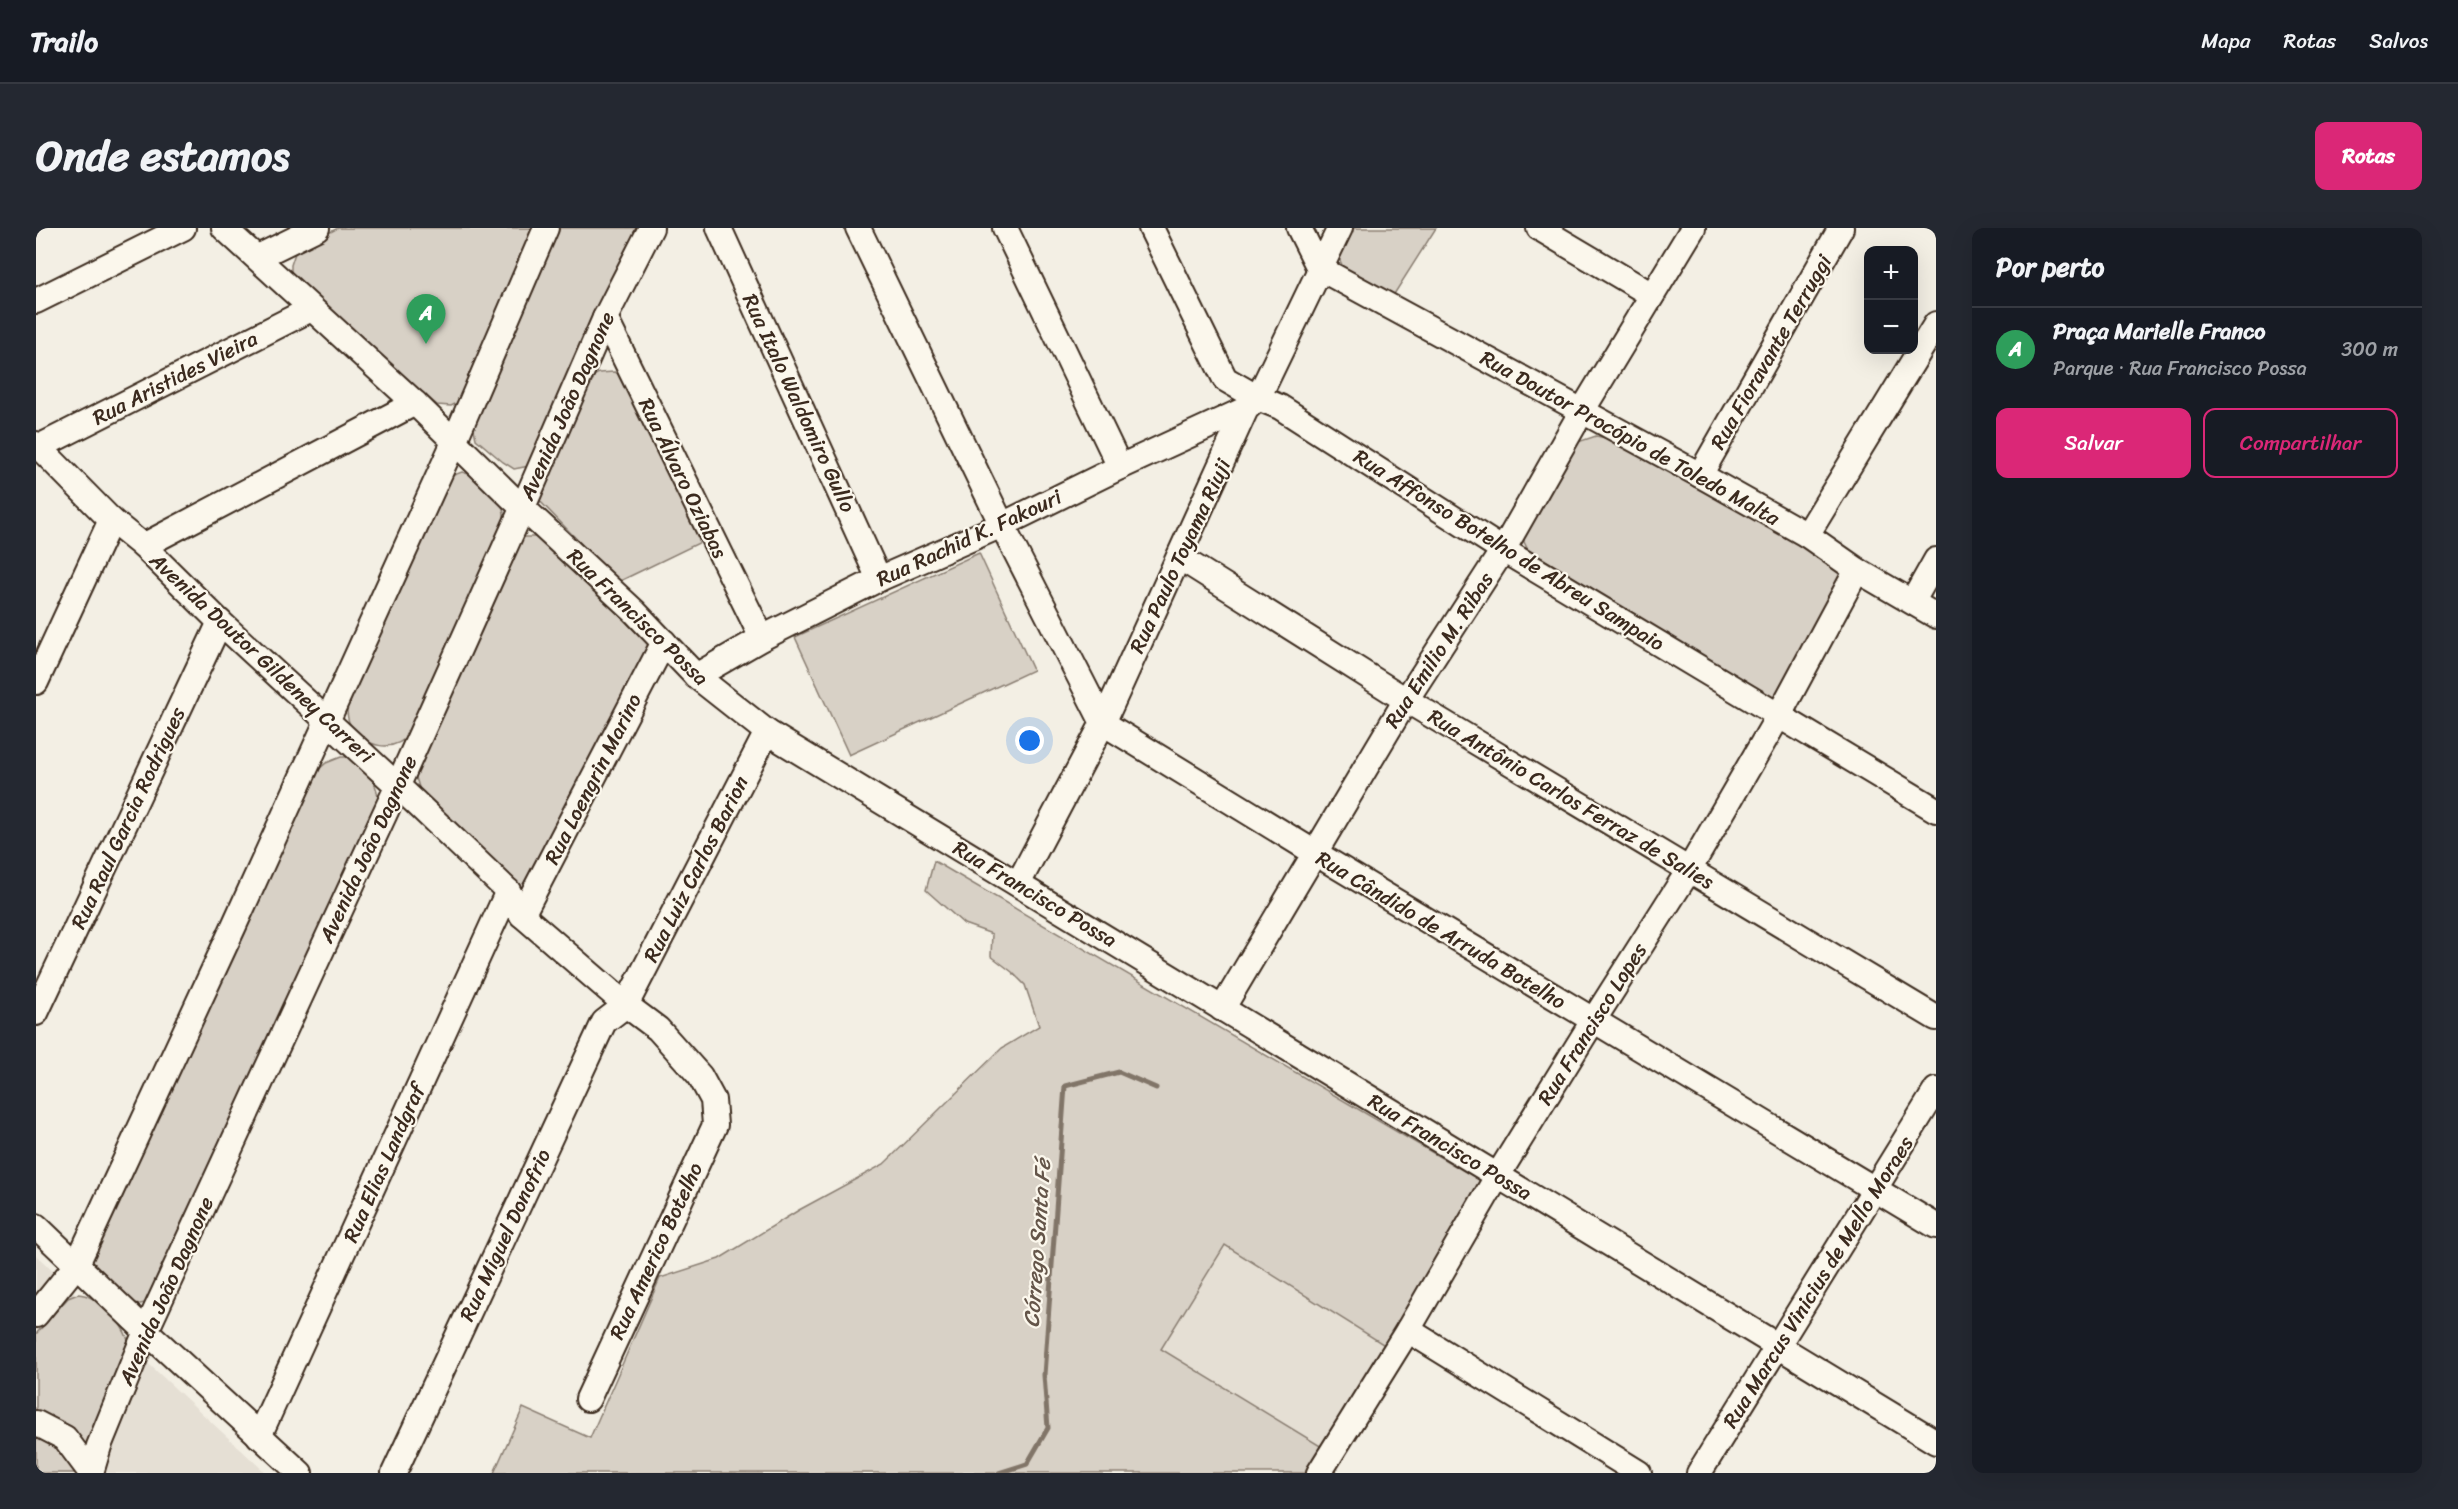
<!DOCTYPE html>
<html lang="pt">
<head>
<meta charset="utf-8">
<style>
  :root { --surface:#171b24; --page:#242831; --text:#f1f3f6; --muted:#9ea1a6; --line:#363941; --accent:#db2777 }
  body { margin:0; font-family:Sriracha,sans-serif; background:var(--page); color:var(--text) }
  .controls { position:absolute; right:18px; top:18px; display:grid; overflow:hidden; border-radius:12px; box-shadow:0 6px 24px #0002 }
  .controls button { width:54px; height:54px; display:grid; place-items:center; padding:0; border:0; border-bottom:2px solid var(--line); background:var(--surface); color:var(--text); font:30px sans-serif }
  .you { position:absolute; left:994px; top:513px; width:21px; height:21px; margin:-15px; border:4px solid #fff; border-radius:50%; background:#1a73e8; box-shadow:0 0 0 9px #1a73e833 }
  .badge { display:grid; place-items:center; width:39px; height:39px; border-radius:50%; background:var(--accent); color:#fff; font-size:20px; font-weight:700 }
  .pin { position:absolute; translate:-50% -50px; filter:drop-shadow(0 2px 3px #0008) }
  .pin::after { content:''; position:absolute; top:32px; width:21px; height:18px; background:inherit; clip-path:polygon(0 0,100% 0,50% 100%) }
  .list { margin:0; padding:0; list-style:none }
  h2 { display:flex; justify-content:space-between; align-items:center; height:78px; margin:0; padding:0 24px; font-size:26px }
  h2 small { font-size:20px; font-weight:400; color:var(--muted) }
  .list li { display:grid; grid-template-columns:39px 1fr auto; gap:18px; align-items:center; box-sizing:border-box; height:84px; padding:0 24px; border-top:2px solid var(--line) }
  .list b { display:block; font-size:22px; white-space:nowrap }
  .list p { margin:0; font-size:20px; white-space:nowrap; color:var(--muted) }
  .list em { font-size:20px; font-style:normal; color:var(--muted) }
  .actions { display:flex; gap:12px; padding:18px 24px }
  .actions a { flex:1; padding:14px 0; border:2px solid var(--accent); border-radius:12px; text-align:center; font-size:21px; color:var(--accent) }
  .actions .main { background:var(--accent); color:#fff }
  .map { position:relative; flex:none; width:1900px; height:1245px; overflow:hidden; border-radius:12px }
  header { display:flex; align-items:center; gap:36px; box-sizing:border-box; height:84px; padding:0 30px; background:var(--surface); border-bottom:2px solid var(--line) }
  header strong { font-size:28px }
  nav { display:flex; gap:33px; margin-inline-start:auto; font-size:21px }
  .intro { display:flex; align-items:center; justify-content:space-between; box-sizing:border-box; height:144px; padding:0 36px }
  h1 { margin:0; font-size:42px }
  .button { padding:15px 27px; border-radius:12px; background:var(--accent); color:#fff; font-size:21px; font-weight:700 }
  main { display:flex; gap:36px; padding:0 36px }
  aside { flex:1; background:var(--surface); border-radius:12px; box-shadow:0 6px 24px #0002 }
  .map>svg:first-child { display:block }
  .built { fill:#e5dfd4 }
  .green { fill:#d8d1c6; stroke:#8a7e72; stroke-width:1.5 }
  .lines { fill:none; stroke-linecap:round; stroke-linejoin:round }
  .stream { stroke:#817468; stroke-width:5 }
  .minor-casing { stroke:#3b2a1e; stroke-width:28 }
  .minor { stroke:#fbf7ec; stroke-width:24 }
  .labels { text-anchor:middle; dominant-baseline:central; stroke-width:4.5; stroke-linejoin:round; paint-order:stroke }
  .street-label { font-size:21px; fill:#3b2a1e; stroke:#fbf7ec }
  .water-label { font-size:22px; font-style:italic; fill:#645549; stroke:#fbf7ec }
</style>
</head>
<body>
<header>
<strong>Trailo</strong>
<nav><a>Mapa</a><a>Rotas</a><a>Salvos</a></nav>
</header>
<div class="intro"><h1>Onde estamos</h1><a class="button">Rotas</a></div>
<main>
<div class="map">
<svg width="1900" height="1245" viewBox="0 0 1900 1245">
  <rect width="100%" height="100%" fill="#f3efe4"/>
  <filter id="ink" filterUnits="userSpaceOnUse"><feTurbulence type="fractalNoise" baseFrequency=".0167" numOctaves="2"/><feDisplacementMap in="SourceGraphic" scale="12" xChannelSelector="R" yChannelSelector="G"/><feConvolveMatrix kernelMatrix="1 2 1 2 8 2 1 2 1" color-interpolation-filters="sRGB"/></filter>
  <g filter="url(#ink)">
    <g class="built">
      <polygon points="1189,1017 1350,1118 1286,1219 1125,1121"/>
      <polygon points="0,1027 115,1138 230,1245 0,1245"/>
    </g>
    <g class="green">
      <polygon points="302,0 499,0 427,172 415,178 401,177 255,50 255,37 260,22"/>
      <polygon points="519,0 603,0 493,238 478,241 467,234 440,211 437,196"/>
      <polygon points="1312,0 1400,0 1355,71 1311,48 1302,28"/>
      <polygon points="578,144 585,146 671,311 582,354 502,271 555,149 563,145"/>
      <polygon points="1560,208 1570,210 1795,331 1807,345 1739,471 1492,322 1488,314 1488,305 1542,214"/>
      <path d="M426 244C445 248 470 271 468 291L375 505C357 526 328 520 314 496 310 489 311 479 311 472L415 248Z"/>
      <polygon points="488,309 500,309 507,312 613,417 495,658 483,664 385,566 378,543 483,312"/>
      <polygon points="943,325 997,442 813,527 759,409"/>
      <path d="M305 529H317C330 543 343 554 342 575L114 1074 104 1076 95 1074 52 1036 281 543 290 535Z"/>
      <polygon points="898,633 1445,953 1350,1118 1189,1017 1125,1121 1286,1219 1270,1245 458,1245 487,1180 554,1210 624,1050 683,1031 763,982 848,936 966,820 1003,798 989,757 976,744 955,728 956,706 928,696 890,662"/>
      <path d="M42 1066C62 1067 86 1094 92 1112L67 1195 54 1222 39 1206 0 1185V1106L32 1070Z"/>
      <polygon points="0,1203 9,1207 47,1245 0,1245"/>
    </g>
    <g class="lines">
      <polyline class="stream" points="963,1245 991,1236 1012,1200 1008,1147 1029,858 1083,844 1120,860"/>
      <defs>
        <g id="minor">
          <polyline points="188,0 379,175 474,268 598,383 660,448 731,504 1900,1214"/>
          <polyline points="683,0 843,351"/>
          <polyline points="822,0 966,297 1067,495 1289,631 1900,998"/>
          <polyline points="969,0 1084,239"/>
          <polyline points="1115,0 1189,151 1222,170 1244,179 1467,322 1900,582"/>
          <polyline points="1263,0 1283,40 1664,247 1771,307 1821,342 1900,388"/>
          <polyline points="1503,0 1616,67"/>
          <polyline points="222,29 281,0"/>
          <polyline points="0,73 147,0"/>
          <polyline points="569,90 726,410"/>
          <polyline points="0,216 75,292 107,318 184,394 379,574 472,663 486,687 590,777 622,801 664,848 677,872 679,897 552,1171"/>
          <polyline points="3,219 275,81"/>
          <polyline points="1664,247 1805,0"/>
          <polyline points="1771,307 1900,96"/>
          <polyline points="107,318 379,175"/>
          <polyline points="1143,329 1370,472 1900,790"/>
          <polyline points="1877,373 1900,332"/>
          <polyline points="660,448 726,410 843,351 966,297 1084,239 1210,181"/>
          <polyline points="0,454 75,292"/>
          <polyline points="982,656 1067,495 1210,181 1222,170 1304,0"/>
          <polyline points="486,687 628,414"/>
          <polyline points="1186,781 1370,472 1467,322 1546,183 1657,0"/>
          <polyline points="0,785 184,394"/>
          <polyline points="0,998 110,1103 264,1245"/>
          <polyline points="0,1087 41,1036 197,700 418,214 510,0"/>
          <polyline points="1372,1102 1603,1245"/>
          <polyline points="0,1195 29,1210 55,1245"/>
          <polyline points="223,1208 472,663"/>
          <polyline points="55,1245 63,1218 110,1103 362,557 487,279 569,90 615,0"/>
          <polyline points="358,1245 568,794 590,777 731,504"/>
          <polyline points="1283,1245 1372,1102 1462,947 1557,793 1653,642 1743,487 1821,342"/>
          <polyline points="1663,1245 1900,862"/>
        </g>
      </defs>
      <use href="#minor" class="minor-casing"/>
      <use href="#minor" class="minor"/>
    </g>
  </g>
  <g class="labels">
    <g class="street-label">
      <text transform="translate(1735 124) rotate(-60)">Rua Fioravante Terruggi</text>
      <text transform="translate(139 150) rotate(-27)">Rua Aristides Vieira</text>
      <text transform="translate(763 175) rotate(65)">Rua Italo Waldomiro Gullo</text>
      <text transform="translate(531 178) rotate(-66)">Avenida João Dagnone</text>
      <text transform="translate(1594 210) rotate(29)">Rua Doutor Procópio de Toledo Malta</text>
      <text transform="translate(647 250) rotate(64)">Rua Álvaro Oziabas</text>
      <text transform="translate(933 310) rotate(-25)">Rua Rachid K. Fakouri</text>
      <text transform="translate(1473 322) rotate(32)">Rua Affonso Botelho de Abreu Sampaio</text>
      <text transform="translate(1144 328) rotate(-65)">Rua Paulo Toyama Riuji</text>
      <text transform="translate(602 389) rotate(44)">Rua Francisco Possa</text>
      <text transform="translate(1403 422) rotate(-57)">Rua Emilio M. Ribas</text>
      <text transform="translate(226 430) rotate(43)">Avenida Doutor Gildeney Carreri</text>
      <text transform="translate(557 551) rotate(-63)">Rua Loengrin Marino</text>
      <text transform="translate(1535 571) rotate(31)">Rua Antônio Carlos Ferraz de Salies</text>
      <text transform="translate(92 590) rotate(-65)">Rua Raul Garcia Rodrigues</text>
      <text transform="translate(332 621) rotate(-65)">Avenida João Dagnone</text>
      <text transform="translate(660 641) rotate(-63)">Rua Luiz Carlos Barion</text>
      <text transform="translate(999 666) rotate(31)">Rua Francisco Possa</text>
      <text transform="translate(1405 702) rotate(31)">Rua Cândido de Arruda Botelho</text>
      <text transform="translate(1556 796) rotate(-58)">Rua Francisco Lopes</text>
      <text transform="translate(1414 919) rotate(31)">Rua Francisco Possa</text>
      <text transform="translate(348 935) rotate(-66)">Rua Elias Landgraf</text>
      <text transform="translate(469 1007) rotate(-65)">Rua Miguel Donofrio</text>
      <text transform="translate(620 1023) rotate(-65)">Rua Americo Botelho</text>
      <text transform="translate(1782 1054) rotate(-58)">Rua Marcus Vinicius de Mello Moraes</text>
      <text transform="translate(130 1063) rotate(-66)">Avenida João Dagnone</text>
    </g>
    <g class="water-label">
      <text transform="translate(1001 1015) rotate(-86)">Córrego Santa Fé</text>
    </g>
  </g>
</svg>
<div class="controls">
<button>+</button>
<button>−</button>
</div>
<div class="you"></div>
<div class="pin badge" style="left:390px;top:116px;background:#2e9e5b">A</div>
</div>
<aside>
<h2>Por perto<small></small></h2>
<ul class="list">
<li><span class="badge" style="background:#2e9e5b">A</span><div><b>Praça Marielle Franco</b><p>Parque · Rua Francisco Possa</p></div><em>300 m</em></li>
</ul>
<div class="actions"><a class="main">Salvar</a><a>Compartilhar</a></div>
</aside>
</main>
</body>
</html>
